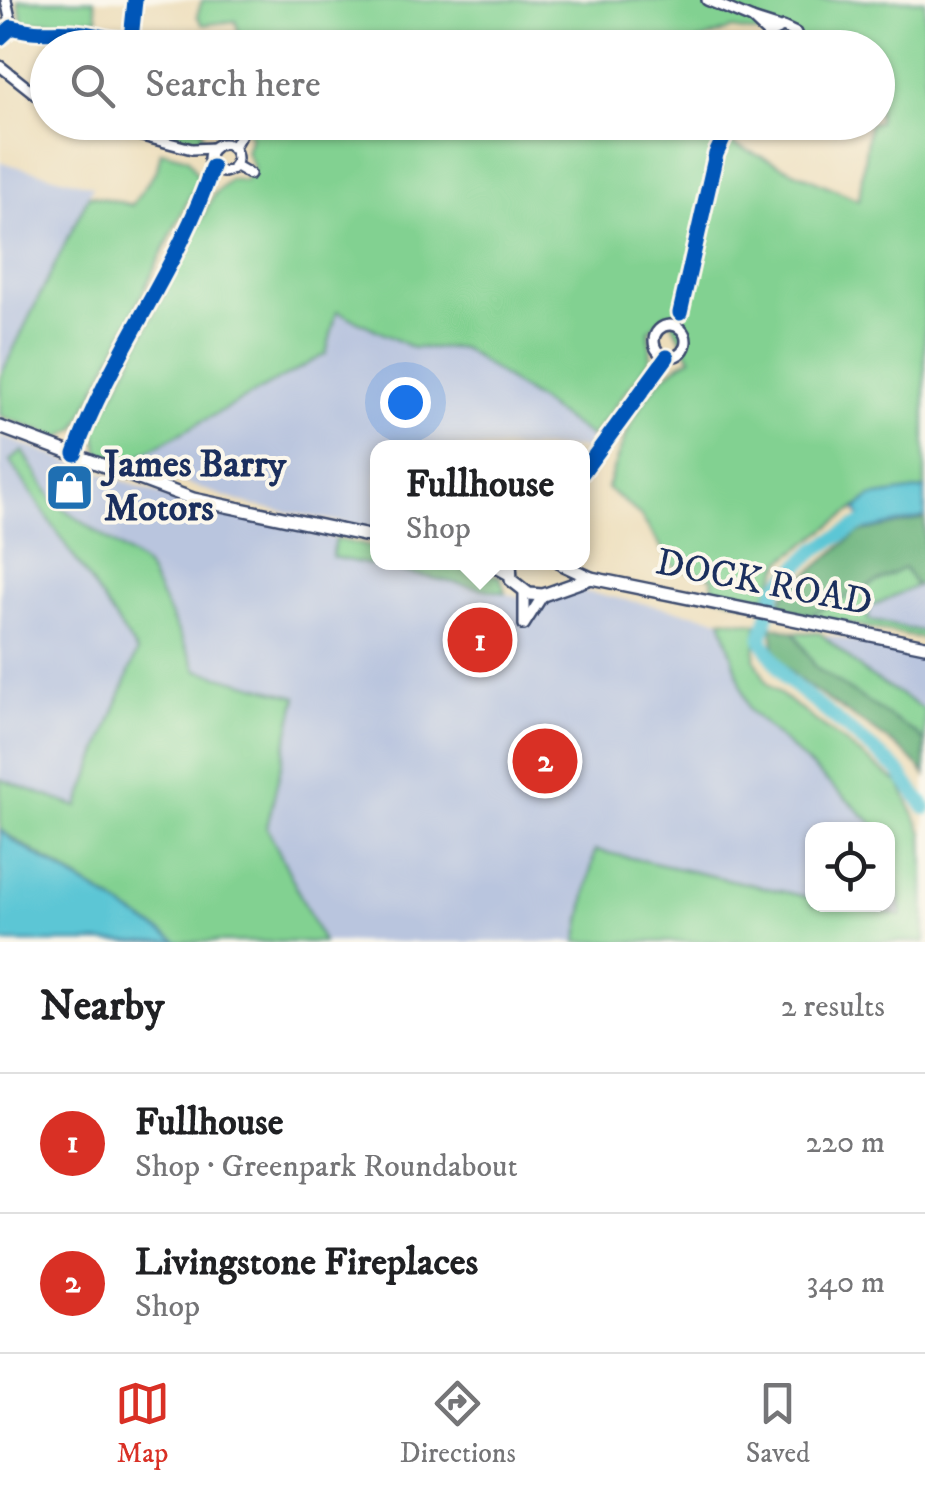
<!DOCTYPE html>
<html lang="en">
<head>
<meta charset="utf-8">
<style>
  :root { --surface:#fff; --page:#f2f2f2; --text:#202124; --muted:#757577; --line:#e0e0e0; --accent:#d93025 }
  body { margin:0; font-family:"IM FELL DW Pica",serif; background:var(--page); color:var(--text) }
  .controls { position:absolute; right:30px; bottom:30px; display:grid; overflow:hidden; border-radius:20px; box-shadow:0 2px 8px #0004 }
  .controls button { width:90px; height:90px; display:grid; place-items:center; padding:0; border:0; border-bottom:2px solid var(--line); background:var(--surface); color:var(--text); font:50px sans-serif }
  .you { position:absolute; left:405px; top:402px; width:35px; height:35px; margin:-25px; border:8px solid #fff; border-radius:50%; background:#1a73e8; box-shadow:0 0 0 15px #1a73e833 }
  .badge { display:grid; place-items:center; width:65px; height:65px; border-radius:50%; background:var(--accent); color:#fff; font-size:32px; font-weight:700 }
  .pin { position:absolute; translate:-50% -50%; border:5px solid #fff; box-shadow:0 2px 10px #0006 }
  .popup { position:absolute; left:370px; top:440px; width:220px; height:130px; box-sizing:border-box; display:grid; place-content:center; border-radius:20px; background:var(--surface); filter:drop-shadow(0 2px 8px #0005); font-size:32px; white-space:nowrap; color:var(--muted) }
  .popup b { font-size:38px; color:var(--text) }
  .popup::after { content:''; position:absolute; left:50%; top:100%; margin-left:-20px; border:20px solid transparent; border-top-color:var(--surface) }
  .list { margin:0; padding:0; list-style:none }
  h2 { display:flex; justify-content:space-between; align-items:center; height:130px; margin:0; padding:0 40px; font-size:42px }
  h2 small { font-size:32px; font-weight:400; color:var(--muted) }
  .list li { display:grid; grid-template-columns:65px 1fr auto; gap:30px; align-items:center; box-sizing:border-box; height:140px; padding:0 40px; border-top:2px solid var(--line) }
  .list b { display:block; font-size:38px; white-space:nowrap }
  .list p { margin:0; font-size:32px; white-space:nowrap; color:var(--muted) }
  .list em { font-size:32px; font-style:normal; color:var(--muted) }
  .icon { flex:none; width:55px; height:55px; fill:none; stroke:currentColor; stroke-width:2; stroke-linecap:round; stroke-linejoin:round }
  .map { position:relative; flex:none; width:925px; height:942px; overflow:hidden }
  .search { position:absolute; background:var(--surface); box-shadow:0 2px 8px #0004; left:30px; right:30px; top:30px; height:110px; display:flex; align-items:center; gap:25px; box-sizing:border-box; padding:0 35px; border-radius:55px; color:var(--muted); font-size:38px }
  .sheet { height:410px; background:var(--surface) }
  nav { display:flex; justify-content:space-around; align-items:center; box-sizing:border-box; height:140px; border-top:2px solid var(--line); background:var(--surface); font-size:28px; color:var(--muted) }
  nav a { display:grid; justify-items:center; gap:5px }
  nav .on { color:var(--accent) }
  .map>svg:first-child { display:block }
  .industrial { fill:#b9c5de }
  .green { fill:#82d191; stroke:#4e8078; stroke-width:2.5 }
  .forest { fill:#69b37b; stroke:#42716c; stroke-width:2.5 }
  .water { fill:#5bc6d5; stroke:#3b7a9a; stroke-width:2.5 }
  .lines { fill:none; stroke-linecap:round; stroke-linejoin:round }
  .river { stroke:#5bc6d5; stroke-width:14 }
  .minor-casing { stroke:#3a496c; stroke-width:14 }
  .major-casing { stroke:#3a496c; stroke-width:16 }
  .minor { stroke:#fff; stroke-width:9 }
  .major { stroke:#fff; stroke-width:11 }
  .cycleway-casing { stroke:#fbf7ec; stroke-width:21 }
  .cycleway { stroke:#0057b8; stroke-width:15 }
  .labels { text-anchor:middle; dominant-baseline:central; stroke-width:8; stroke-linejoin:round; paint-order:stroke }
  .poi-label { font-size:38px; font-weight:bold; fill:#1b2f5e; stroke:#fbf7ec; text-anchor:start }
  .street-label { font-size:38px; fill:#1b2f5e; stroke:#fbf7ec }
</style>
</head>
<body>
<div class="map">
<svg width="925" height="942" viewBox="0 0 925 942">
  <rect width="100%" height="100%" fill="#fbf7ec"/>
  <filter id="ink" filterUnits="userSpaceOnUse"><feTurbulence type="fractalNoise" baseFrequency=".01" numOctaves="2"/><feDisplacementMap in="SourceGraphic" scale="20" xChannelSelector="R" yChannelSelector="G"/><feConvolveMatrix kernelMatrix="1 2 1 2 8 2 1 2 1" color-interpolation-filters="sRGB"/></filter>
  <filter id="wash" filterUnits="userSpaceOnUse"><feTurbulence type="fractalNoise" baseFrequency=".0048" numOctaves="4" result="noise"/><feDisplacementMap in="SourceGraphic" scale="40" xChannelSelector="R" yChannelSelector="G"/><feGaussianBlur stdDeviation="2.25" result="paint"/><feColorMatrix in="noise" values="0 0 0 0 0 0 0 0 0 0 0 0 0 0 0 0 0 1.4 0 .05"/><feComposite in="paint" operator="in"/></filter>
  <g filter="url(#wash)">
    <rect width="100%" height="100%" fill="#eddebb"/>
    <g class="industrial">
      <polygon points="0,162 93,186 0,377"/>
      <polygon points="337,310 413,348 462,348 591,437 583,451 582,448 378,448 377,529 250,505 126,463 326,354"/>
      <polygon points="0,436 178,501 335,539 333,557 545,602 571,589 721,619 749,710 879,829 812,829 812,898 595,850 577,942 323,942 267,827 296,697 197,671 146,566 54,502 23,452 10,461 137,652 78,807 0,779"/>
      <polygon points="925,582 925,632 868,621 870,607"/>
      <polygon points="820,634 925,655 925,710 867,674"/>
      <polygon points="888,849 902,917 844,905 888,904"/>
    </g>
    <g class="green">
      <polygon points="18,0 94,0 98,19 23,23"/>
      <path d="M202 0H925V489L871 497 782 561 762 605 713 595 712 577 674 567 640 515 607 488C622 441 643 380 691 358L667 313 649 330 651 358 645 367 591 437 462 348H413L337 311 326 354 126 463 99 453 95 431 214 194 231 179 245 181 254 168 246 152 251 135 236 123H706L719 138 859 200 869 123 878 122V48L818 47 811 41 731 29 682 48 241 47 236 21 203 25 197 16Z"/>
      <polygon points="125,123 200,123 204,143"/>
      <polygon points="161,151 188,158 199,178 76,429 60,438 0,416 0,377 89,195 132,205 157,169"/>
      <polygon points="23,451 54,502 146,566 197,670 297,697 267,827 323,942 178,942 0,830 0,779 78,807 137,652 10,461"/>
      <polygon points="335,539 377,548 378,562 440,563 500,576 505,593 332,557"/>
      <polygon points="904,568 916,586 870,607 868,620 925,632 925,639 809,616"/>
      <polygon points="721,619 757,623 755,659 768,685 900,784 923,833 925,942 577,942 595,850 812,898 812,904 844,905 902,916 888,829 879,829 749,710"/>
      <polygon points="794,632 820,633 867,674 925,710 925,743 816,668"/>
    </g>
    <g class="forest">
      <polygon points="925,518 925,582 916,586 904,568 809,616 779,606 784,594 857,533"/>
      <path d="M772 626 794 632 816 668 918 735 925 743V775C899 733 787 689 775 649 773 642 773 633 772 626Z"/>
    </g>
    <g class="water">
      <polygon points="925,489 925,517 867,530 856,509 871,497"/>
      <polygon points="0,830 15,842 178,942 0,942"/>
    </g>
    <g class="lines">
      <polyline class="river" points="879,513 814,551 776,588 761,639 787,680 898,770 925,808"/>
    </g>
  </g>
  <g filter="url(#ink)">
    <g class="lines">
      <defs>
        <g id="minor">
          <polyline points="6,0 12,27"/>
          <polyline points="707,0 752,19"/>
          <polyline points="768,34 752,19 777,27"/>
          <path d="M0 38 12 27C42 35 48 30 75 32 95 33 112 42 131 39L135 0"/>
          <polyline points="83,48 91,33"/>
          <polyline points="765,48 768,34 783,27 796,33 799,48"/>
          <polyline points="0,66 48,104"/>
          <polyline points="89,122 192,149 214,148"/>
          <circle cx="223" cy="158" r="14"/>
          <polyline points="233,148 244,129"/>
          <polyline points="236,166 250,174"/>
          <polyline points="680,313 716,154 731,122"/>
          <circle cx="670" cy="341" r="16"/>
          <path d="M75 454C110 354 180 267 212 167"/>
          <polyline points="582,473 667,357"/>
          <polyline points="524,623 524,593"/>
          <polyline points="524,625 543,595"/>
        </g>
        <g id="major">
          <polyline points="0,427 193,499 378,538"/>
          <polyline points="487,562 509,574"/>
          <polyline points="510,562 511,580 529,594 543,595 591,578"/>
          <polyline points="561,564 591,578 925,646"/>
        </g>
      </defs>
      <use href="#minor" class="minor-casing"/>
      <use href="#major" class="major-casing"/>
      <use href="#minor" class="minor"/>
      <use href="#major" class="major"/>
      <defs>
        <g id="cycleway">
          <path d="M0 38 12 27C42 35 48 30 75 32 95 33 112 42 131 39L135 0"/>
          <polyline points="680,313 716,154 731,122"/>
          <path d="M75 454C110 354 180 267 212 167"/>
          <polyline points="582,473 667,357"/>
        </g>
      </defs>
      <use href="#cycleway" class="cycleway-casing"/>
      <use href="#cycleway" class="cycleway"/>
    </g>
  </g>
  <defs>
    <symbol id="shop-square" viewBox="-11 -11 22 22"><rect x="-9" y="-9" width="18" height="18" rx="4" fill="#1f6fb2" stroke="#fbf7ec"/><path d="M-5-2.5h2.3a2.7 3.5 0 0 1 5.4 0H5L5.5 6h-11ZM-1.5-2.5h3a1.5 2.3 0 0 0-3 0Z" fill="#fff"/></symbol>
  </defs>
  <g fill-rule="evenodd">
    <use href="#shop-square" x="42" y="460" width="55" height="55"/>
  </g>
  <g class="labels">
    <g class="poi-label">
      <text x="104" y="465">James Barry<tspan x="104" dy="44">Motors</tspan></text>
    </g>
    <g class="street-label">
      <text transform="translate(764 583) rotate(11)">DOCK ROAD</text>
    </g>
  </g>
</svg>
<div class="controls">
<button><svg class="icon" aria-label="locate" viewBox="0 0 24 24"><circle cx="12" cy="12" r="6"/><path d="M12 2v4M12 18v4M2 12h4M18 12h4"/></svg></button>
</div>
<div class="you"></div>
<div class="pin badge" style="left:480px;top:640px">1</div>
<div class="popup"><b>Fullhouse</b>Shop</div>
<div class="pin badge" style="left:545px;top:761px">2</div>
<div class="search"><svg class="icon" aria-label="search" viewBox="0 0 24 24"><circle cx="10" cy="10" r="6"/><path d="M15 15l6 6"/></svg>Search here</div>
</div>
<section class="sheet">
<h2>Nearby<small>2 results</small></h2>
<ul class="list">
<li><span class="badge">1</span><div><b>Fullhouse</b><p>Shop · Greenpark Roundabout</p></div><em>220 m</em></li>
<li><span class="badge">2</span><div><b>Livingstone Fireplaces</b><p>Shop</p></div><em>340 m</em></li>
</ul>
</section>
<nav>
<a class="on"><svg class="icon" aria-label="map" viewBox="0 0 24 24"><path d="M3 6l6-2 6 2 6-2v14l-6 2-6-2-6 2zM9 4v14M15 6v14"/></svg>Map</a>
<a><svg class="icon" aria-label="directions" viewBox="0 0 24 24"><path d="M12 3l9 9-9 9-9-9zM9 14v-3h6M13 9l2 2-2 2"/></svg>Directions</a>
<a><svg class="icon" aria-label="saved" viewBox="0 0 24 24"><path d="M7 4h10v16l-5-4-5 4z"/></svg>Saved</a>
</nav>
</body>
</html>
